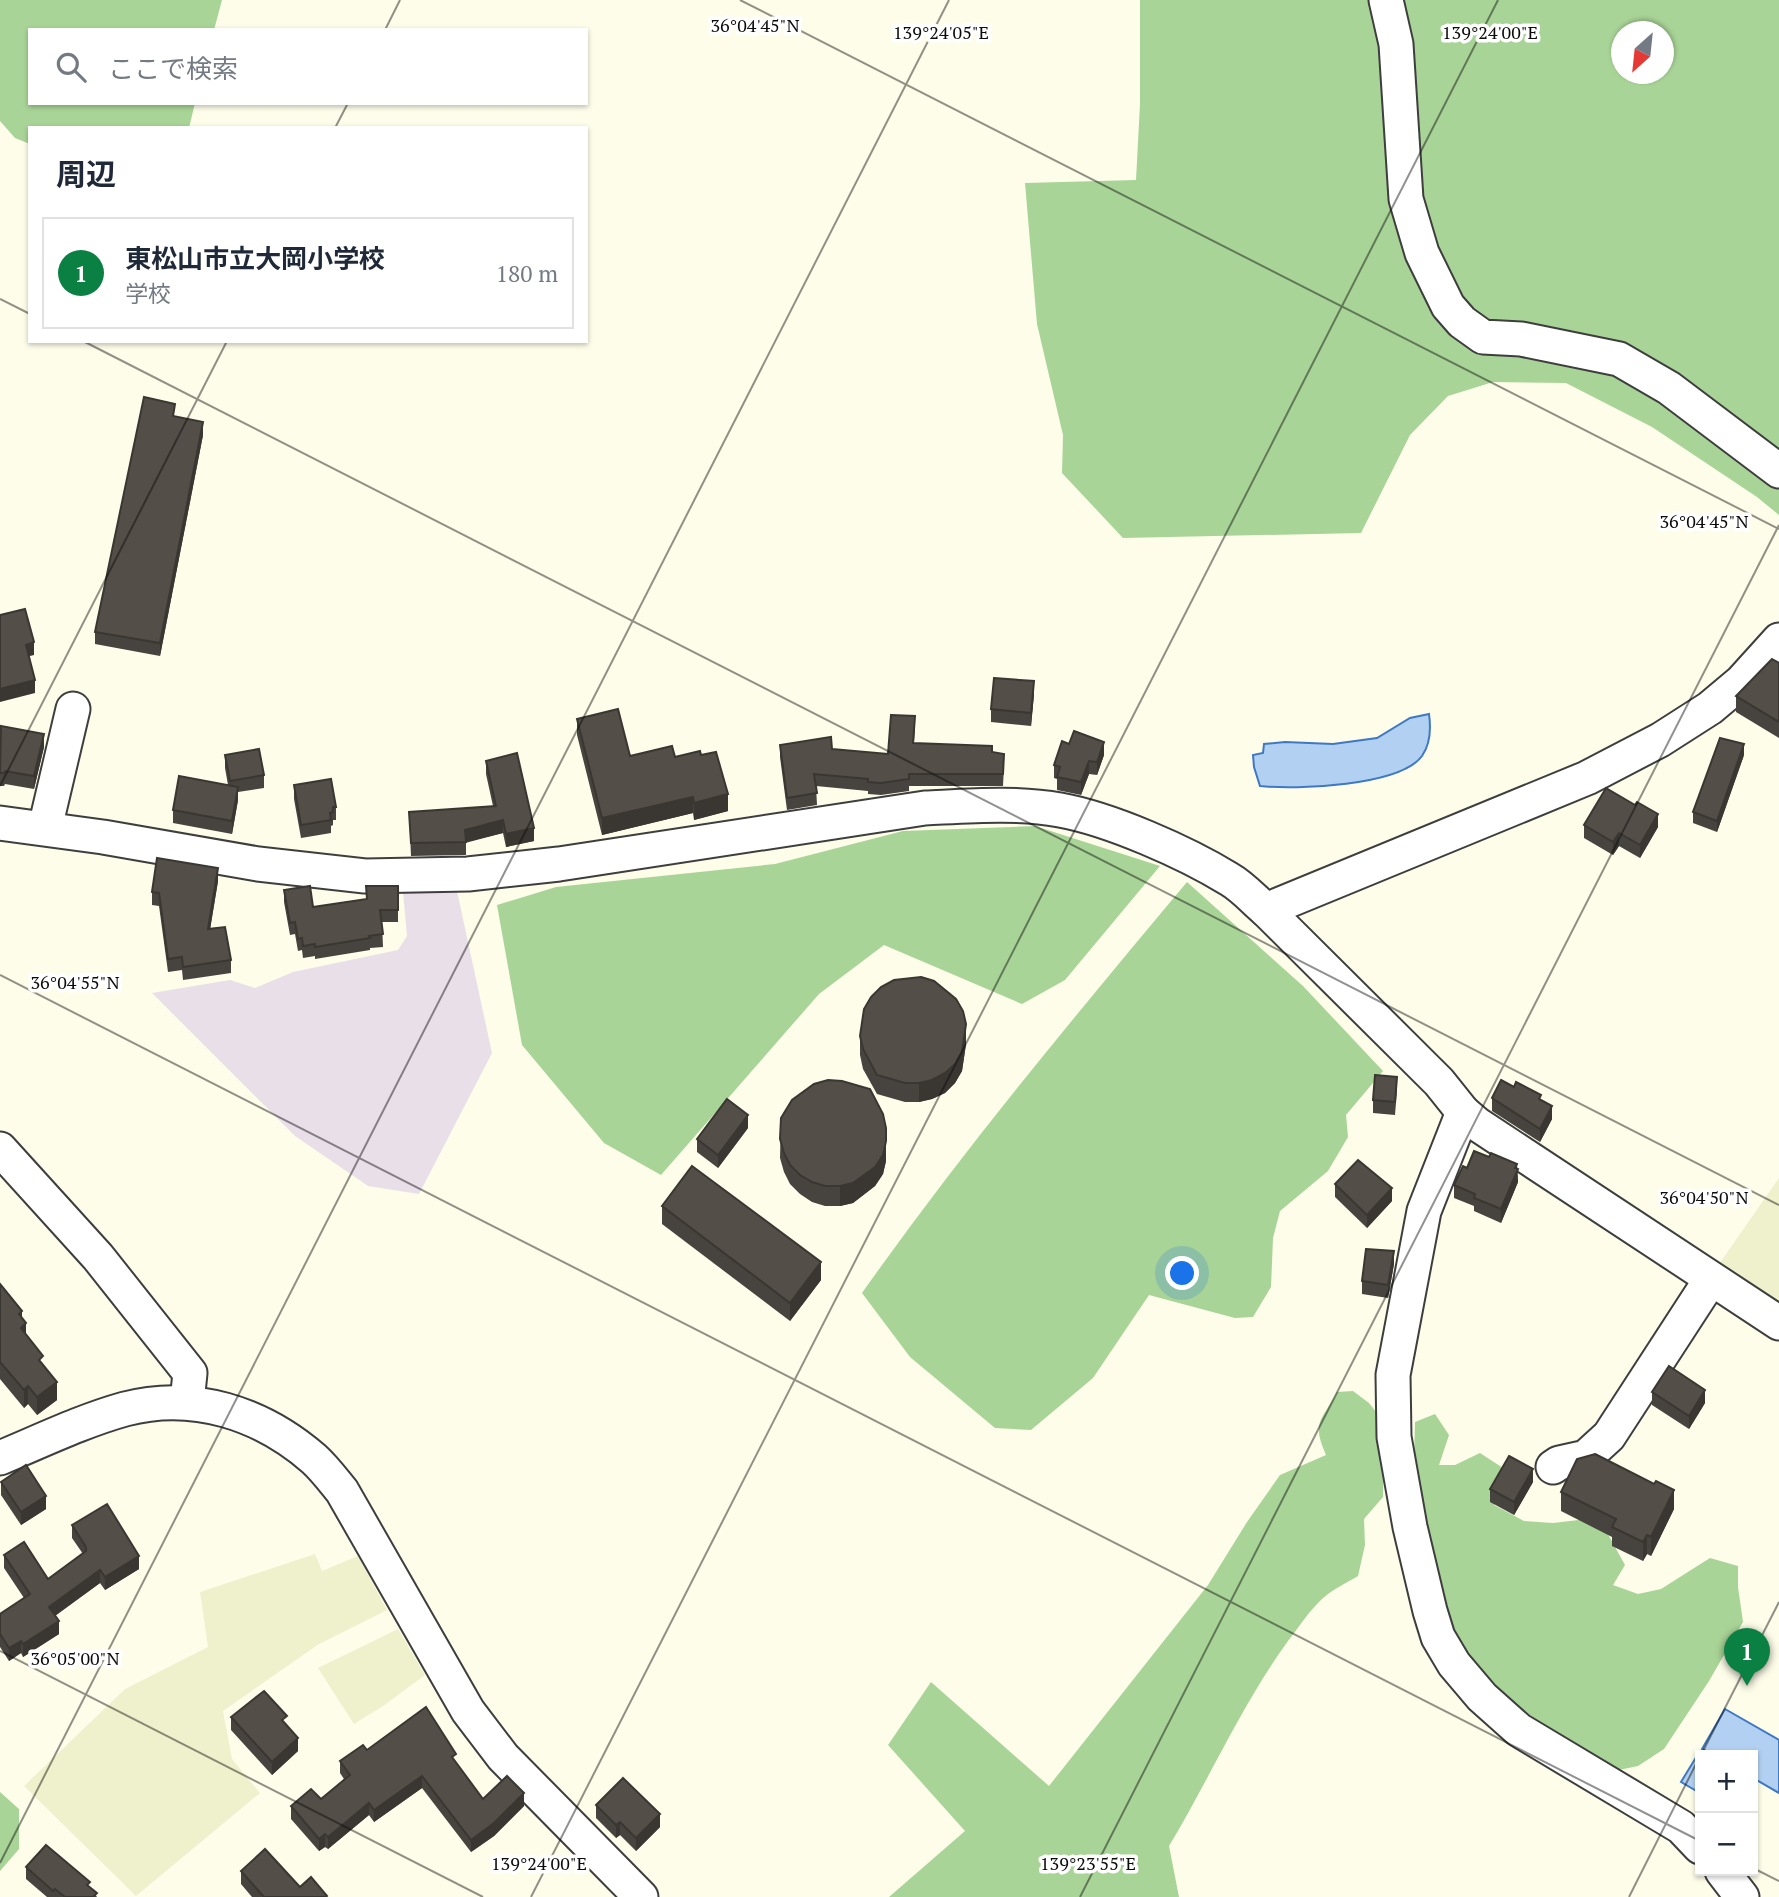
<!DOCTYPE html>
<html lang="ja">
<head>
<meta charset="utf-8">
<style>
  :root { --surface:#fff; --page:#f6f6f7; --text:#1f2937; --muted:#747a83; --line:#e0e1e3; --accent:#0b8043 }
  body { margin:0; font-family:"PT Serif","Noto Sans JP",serif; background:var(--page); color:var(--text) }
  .controls { position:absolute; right:21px; bottom:21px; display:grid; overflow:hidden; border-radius:0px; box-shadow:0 2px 5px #0004 }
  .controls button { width:63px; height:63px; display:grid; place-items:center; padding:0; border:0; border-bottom:2px solid var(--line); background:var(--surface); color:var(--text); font:35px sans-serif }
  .compass { position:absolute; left:1611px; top:21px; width:63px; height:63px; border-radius:50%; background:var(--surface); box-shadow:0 2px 5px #0004; rotate:207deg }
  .you { position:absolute; left:1183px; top:1274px; width:24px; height:24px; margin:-18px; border:5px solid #fff; border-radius:50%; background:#1a73e8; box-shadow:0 0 0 10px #1a73e833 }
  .badge { display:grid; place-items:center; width:46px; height:46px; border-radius:50%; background:var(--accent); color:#fff; font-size:23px; font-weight:700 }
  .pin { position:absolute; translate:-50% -58px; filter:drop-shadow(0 2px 4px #0008) }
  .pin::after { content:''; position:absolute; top:37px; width:24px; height:21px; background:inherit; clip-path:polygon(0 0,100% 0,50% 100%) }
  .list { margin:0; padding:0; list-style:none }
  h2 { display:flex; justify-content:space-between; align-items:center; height:91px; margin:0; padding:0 28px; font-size:30px }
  h2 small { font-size:23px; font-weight:400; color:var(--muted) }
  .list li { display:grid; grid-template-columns:46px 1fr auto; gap:21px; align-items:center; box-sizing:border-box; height:112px; margin:0 14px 14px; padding:0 14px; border:2px solid var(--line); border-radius:0px }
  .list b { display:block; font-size:26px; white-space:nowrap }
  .list p { margin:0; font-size:23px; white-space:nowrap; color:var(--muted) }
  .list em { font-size:23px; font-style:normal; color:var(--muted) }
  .icon { flex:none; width:38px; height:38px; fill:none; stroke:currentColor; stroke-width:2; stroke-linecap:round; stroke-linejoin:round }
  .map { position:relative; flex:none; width:1779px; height:1897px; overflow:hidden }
  .search { position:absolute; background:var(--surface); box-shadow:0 2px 5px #0004; left:28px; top:28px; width:560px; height:77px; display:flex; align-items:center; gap:18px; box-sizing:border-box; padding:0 24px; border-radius:0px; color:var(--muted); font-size:26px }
  .panel { position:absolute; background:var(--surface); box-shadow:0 2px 5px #0004; left:28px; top:126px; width:560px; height:217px; border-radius:0px }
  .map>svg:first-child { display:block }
  .industrial { fill:#e9dfe9 }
  .farmland { fill:#eff1cc }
  .forest { fill:#a9d497; fill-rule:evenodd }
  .water { fill:#b2d0f1; stroke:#3f79c3; stroke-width:2 }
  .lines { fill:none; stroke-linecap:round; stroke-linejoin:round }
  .minor-casing { stroke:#3e3e3e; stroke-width:37 }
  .minor { stroke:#fff; stroke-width:33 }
  .wall { fill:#47433e }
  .shaded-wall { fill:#3a3732 }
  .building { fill:#534e48; stroke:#3a3732; stroke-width:2 }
  .ticks { fill:none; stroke:#0b0b0b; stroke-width:2; stroke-opacity:0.45 }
  .ticks-label { font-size:18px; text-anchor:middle; fill:#0b0b0b; stroke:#fff; stroke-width:7; stroke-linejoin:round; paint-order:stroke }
</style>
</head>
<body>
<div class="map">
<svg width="1779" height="1897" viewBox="0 0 1779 1897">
  <rect width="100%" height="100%" fill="#fefdea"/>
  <polygon class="industrial" points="457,891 492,1053 419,1194 368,1186 295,1136 152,993 230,980 255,988 293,972 398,950 407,936 403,892"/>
  <g class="farmland">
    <polygon points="1779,1178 1779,1304 1717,1267"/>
    <polygon points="315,1554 322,1571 358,1556 387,1610 319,1644 223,1711 232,1759 260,1793 136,1896 24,1786 125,1689 208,1647 200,1592"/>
    <polygon points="398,1629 425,1675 383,1706 354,1724 318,1668"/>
  </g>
  <g class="forest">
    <polygon points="0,0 222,0 214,30 30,30 30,103 195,103 189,128 30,128 30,144 15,138 0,121"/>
    <path d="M1140 0H1779V515L1757 497 1652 427 1566 383 1493 382 1448 396 1410 435 1361 533 1123 538 1062 473 1063 435 1037 324 1025 183 1136 180 1140 104ZM1622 32H1664V74H1622Z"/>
    <polygon points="1035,826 1160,866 1065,980 1022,1004 884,945 819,994 661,1175 604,1143 522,1045 497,905 556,887 775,864 903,831"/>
    <path d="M1187 882 1303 986 1383 1071 1346 1115 1348 1137 1328 1171 1280 1211 1273 1238 1271 1287 1253 1317 1235 1318 1149 1295 1093 1378 1031 1430 995 1428 910 1357 862 1293C963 1150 1075 1016 1187 882Z"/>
    <path d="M1353 1391 1369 1403 1384 1422 1383 1497 1364 1519 1365 1545 1358 1576C1346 1583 1332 1590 1322 1599 1309 1611 1299 1627 1288 1641 1241 1706 1210 1778 1169 1846L1179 1897H889L965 1831 888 1745 931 1682 1049 1786 1208 1585 1247 1522 1280 1475 1326 1455C1311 1421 1322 1421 1337 1392Z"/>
    <polygon points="1435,1414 1449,1435 1439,1465 1455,1465 1480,1453 1503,1468 1494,1505 1524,1521 1553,1523 1587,1519 1604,1527 1625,1565 1613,1585 1638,1594 1661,1589 1710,1558 1738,1566 1738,1587 1743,1622 1709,1681 1664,1749 1638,1766 1614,1771 1523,1717 1494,1688 1460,1648 1440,1613 1414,1459 1415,1422"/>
    <polygon points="0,1792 19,1809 19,1849 0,1871"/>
  </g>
  <g class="water">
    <path d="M1429 714C1431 728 1431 743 1422 756 1400 786 1296 790 1260 786L1254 767 1253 755 1263 753 1264 744 1285 742 1333 744 1377 738 1410 718Z"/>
    <polygon points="1725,1709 1779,1740 1779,1793 1753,1778 1753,1755 1714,1755 1702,1749"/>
    <polygon points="1695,1759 1700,1762 1700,1793 1681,1782"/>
  </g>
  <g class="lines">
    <defs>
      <g id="minor">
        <polyline points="1386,0 1396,44 1406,199 1422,253 1448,306 1462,322 1483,337 1521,339 1619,359 1669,388 1779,471"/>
        <path d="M0 823 103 837 258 864 365 876 468 874 559 864 925 808C969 806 1016 802 1060 810 1110 819 1185 852 1229 879 1243 887 1254 900 1266 910L1587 778 1660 740 1710 708 1741 682 1779 640"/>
        <polyline points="45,828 73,709"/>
        <polyline points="1266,910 1439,1082 1463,1112 1477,1124 1779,1323"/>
        <polyline points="1463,1112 1424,1211 1393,1375 1394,1437 1410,1527 1430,1611 1438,1637 1454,1664 1482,1697 1519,1730 1681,1827 1700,1847"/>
        <polyline points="0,1149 98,1257 190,1373 187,1402"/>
        <path d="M0 1458C41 1441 82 1421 125 1409 193 1391 261 1413 314 1459 324 1468 333 1480 342 1491L468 1711 503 1757 641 1897"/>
        <polyline points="1553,1467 1559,1463 1586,1457 1609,1436 1711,1279"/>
        <polyline points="1722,1871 1742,1897"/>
      </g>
    </defs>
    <use href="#minor" class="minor-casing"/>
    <use href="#minor" class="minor"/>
  </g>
  <g class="wall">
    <polygon points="203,435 160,656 95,644 95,632"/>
    <polygon points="1779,663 1779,738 1736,712 1736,696"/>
    <polygon points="1034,694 1031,726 991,722 991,709"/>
    <polygon points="577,719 630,756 675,757 701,755 728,811 694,820 693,813 602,835 577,735"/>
    <polygon points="915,728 914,743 992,752 1004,766 1003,786 909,786 909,791 881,795 868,794 868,791 816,786 817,805 787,810 780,757 780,745 888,754"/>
    <polygon points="0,731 44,747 34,789 5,784 4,786 0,786"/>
    <polygon points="225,755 264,775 264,788 238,792 238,800 232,834 173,823 173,810 228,785 225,768"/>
    <polygon points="1104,755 1097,775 1089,774 1081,795 1057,790 1057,779 1054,778 1054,765"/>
    <polygon points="1744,755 1717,832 1693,823 1693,812"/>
    <polygon points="486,761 534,841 506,847 503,833 466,842 466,855 411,856 409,812 493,806 486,774"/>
    <polygon points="294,785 336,807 336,820 333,820 333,825 331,826 331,833 301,838 294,799"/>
    <polygon points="1584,825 1658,827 1640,858 1619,846 1613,855 1584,838"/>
    <polygon points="218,881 210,929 231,960 231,973 183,980 182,970 168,972 159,906 152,905 152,892"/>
    <polygon points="398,886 398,922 382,922 383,947 370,948 370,950 315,959 315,956 303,958 302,950 298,951 295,934 290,935 284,902 284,890 313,907 366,899"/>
    <polygon points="860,1036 966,1044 962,1071 955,1083 945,1093 932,1099 919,1102 905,1102 877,1094 863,1069 860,1055"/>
    <polygon points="1514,1087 1541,1100 1552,1119 1540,1142 1492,1111 1492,1098"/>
    <polygon points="1397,1090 1395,1115 1373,1113 1373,1100"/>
    <polygon points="781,1118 886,1147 886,1161 883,1174 875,1186 853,1203 840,1206 825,1206 812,1202 800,1194 790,1184 784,1172 780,1158"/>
    <polygon points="748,1128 718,1168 697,1152 697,1139"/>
    <polygon points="1467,1168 1517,1169 1518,1182 1501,1223 1474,1211 1474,1206 1454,1198 1454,1185"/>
    <polygon points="1335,1184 1392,1201 1367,1228 1335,1197"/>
    <polygon points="662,1206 821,1280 790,1321 662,1224"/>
    <polygon points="1394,1264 1388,1298 1362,1294 1362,1281"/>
    <polygon points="0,1284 22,1318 26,1335 43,1366 57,1400 37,1415 28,1404 24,1408 0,1379"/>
    <polygon points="1652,1392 1705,1403 1689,1429 1652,1405"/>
    <polygon points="1,1482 46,1509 21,1525 1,1495"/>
    <polygon points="1533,1482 1514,1515 1490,1502 1490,1489"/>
    <polygon points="1561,1492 1674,1509 1651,1556 1647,1554 1643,1561 1612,1546 1612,1537 1561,1511"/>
    <polygon points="72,1525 139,1569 105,1590 100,1583 55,1616 59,1634 23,1657 21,1653 9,1661 0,1647 0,1614 24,1598 4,1568 4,1555 48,1579 83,1554 72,1538"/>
    <polygon points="231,1717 287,1725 298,1751 272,1775 231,1730"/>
    <polygon points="367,1750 456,1762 483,1799 524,1806 494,1836 471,1852 422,1788 374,1822 369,1815 328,1849 325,1847 319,1851 291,1819 291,1806 321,1799 344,1779 340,1773 340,1761"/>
    <polygon points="596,1805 660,1827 636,1851 620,1835 616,1838 596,1818"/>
    <polygon points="26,1867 90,1887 97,1897 47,1897 26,1879"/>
    <polygon points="241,1871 300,1887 327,1897 252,1897 241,1884"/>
  </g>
  <g class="shaded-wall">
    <polygon points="203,422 203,435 160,656 160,643"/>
    <polygon points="34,642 34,655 26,657 26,645"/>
    <polygon points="35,680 35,693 0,702 0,689"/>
    <polygon points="1034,681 1034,694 1031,726 1031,713"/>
    <polygon points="44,734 44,747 34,789 34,776"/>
    <polygon points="1104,742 1104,755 1097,775 1097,762"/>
    <polygon points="1744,744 1744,755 1717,832 1717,821"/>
    <polygon points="1089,761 1089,774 1081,795 1081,782"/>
    <polygon points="238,787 238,800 232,834 232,821"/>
    <polygon points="728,794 728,811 694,820 694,803"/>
    <polygon points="693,797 693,813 602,835 602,818"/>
    <polygon points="1658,814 1658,827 1640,858 1640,845"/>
    <polygon points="503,820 503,833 465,843 465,830"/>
    <polygon points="534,828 534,841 506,847 506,834"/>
    <polygon points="1619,833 1619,846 1613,855 1613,842"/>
    <polygon points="218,868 218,881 208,942 208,929"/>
    <polygon points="966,1024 966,1044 962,1071 955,1083 945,1093 932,1099 919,1102 919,1083"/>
    <polygon points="1552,1106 1552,1119 1540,1142 1540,1129"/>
    <polygon points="748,1115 748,1128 718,1168 718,1155"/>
    <polygon points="886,1128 886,1161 883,1174 875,1186 853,1203 840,1206 840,1186"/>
    <polygon points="1517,1164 1518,1182 1501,1223 1501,1209"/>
    <polygon points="1392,1188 1392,1201 1367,1228 1367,1215"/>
    <polygon points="1394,1251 1394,1264 1388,1298 1388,1285"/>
    <polygon points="821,1262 821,1280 790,1321 790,1303"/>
    <polygon points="22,1311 22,1326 26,1323 26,1340 21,1345 19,1314"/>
    <polygon points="57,1382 57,1400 37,1415 37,1397"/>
    <polygon points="28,1386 28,1404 24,1408 24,1390"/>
    <polygon points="1705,1390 1705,1403 1689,1429 1689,1416"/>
    <polygon points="1533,1469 1533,1482 1514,1515 1514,1502"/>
    <polygon points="1674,1490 1674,1509 1651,1556 1651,1537"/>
    <polygon points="46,1496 46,1509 21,1525 21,1512"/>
    <polygon points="1647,1535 1647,1554 1643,1561 1643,1542"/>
    <polygon points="139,1556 139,1569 105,1590 105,1577"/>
    <polygon points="100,1570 100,1583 49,1620 49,1607"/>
    <polygon points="59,1621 59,1634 23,1657 23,1644"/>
    <polygon points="21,1641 21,1653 9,1661 9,1648"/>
    <polygon points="298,1738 298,1751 272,1775 272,1762"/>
    <polygon points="422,1776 422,1788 374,1822 374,1810"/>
    <polygon points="524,1793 524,1806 494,1836 471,1852 471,1840"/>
    <polygon points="369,1803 369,1815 328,1849 328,1837"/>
    <polygon points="660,1814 660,1827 636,1851 636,1838"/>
    <polygon points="620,1822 620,1835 616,1838 616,1825"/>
    <polygon points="325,1834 325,1847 319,1851 319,1839"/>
  </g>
  <g class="building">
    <polygon points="144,397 175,404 173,416 203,422 160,643 95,632"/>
    <polygon points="25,609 34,642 26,645 35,680 0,689 0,615"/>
    <polygon points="1772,659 1779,663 1779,722 1736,696"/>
    <polygon points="994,678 1034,681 1031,713 991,709"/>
    <polygon points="618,709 630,756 672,746 675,757 700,751 701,755 716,752 728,794 694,803 693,797 602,818 577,719"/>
    <polygon points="891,715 915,716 913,743 992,746 992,752 1004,754 1003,774 909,774 909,779 881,783 868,782 868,779 814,774 817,793 787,798 780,745 831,737 832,749 888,754"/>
    <polygon points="1,726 44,734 34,776 5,771 4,773 0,773"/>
    <polygon points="1074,731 1104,742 1097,762 1089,761 1081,782 1057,777 1060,767 1054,765 1062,741 1069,744"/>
    <polygon points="1720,738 1744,744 1717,821 1693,812"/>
    <polygon points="259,749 264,775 230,781 225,755"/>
    <polygon points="517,753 534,828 506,834 503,820 465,830 466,842 411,843 409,812 496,806 486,761"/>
    <polygon points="179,776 238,787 232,821 173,810"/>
    <polygon points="331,779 336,807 333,807 333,812 330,813 331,820 301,825 294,785"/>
    <polygon points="1606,788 1635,805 1637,802 1658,814 1640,845 1619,833 1613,842 1584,825"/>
    <polygon points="157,858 218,868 208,929 225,927 231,960 183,967 182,957 168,959 159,893 152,892"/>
    <polygon points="310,886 313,907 367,899 366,886 398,886 398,910 380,910 383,934 369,936 370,938 315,947 315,944 303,946 302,938 298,939 295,922 290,923 284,890"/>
    <polygon points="921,977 934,981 956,999 963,1011 966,1024 962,1052 955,1064 945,1073 932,1080 919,1083 905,1083 877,1075 863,1049 860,1036 864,1009 871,997 881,987 894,980"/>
    <polygon points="1375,1075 1397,1077 1395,1102 1373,1100"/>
    <polygon points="828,1080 842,1081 870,1089 883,1114 886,1128 886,1141 883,1155 875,1167 853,1183 840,1186 825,1186 812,1182 800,1175 790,1165 784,1153 780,1139 781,1118 792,1100 814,1084"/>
    <polygon points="1501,1080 1514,1087 1516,1082 1541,1095 1539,1099 1552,1106 1540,1129 1492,1098"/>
    <polygon points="727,1099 748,1115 718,1155 697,1139"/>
    <polygon points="1474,1151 1489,1157 1491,1153 1517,1164 1515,1168 1518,1169 1501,1209 1474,1198 1475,1194 1454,1185 1463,1166 1467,1168"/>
    <polygon points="1358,1160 1392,1188 1367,1215 1335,1184"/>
    <polygon points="692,1166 821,1262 790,1303 662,1206"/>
    <polygon points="1366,1249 1394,1251 1388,1285 1362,1281"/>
    <polygon points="0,1284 22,1311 19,1314 26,1323 21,1328 43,1356 39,1360 57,1382 37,1397 28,1386 24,1390 0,1362"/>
    <polygon points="1669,1366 1705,1390 1689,1416 1652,1392"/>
    <polygon points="1595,1454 1654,1484 1656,1481 1674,1490 1651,1537 1647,1535 1643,1542 1612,1527 1616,1519 1561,1492 1577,1459"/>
    <polygon points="1509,1456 1533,1469 1514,1502 1490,1489"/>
    <polygon points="26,1465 46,1496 21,1512 1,1482"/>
    <polygon points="107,1504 139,1556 105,1577 100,1570 49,1607 59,1621 23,1644 21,1641 9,1648 0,1634 0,1614 30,1594 4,1555 24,1542 48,1579 86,1551 86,1547 72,1525"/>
    <polygon points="264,1691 287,1716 282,1720 298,1738 272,1762 231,1717"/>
    <polygon points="426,1707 456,1754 452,1757 483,1799 507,1776 524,1793 494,1823 471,1840 422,1776 374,1810 369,1803 328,1837 325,1834 319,1839 291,1806 311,1789 321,1799 350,1775 340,1761 363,1745 367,1750"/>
    <polygon points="623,1778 660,1814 636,1838 620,1822 616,1825 596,1805"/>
    <polygon points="46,1845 90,1882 87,1885 97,1893 93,1897 65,1897 55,1889 53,1891 26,1867"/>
    <polygon points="265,1849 300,1887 311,1877 327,1896 326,1897 264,1897 241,1871"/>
  </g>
  <path class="ticks" d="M740 0 1779 529M385 30 400 0M335 128 348 103M0 299 30 314M83 341 1779 1205M0 786 227 341M0 975 1700 1841M0 1651 483 1897M1701 1755 1779 1602M0 1863 949 0M1753 1868 1779 1881M531 1897 1498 0M1080 1897 1779 525M1629 1897 1700 1756"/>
  <g class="ticks-label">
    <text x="755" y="32">36°04'45"N</text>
    <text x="941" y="39">139°24'05"E</text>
    <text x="1490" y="39">139°24'00"E</text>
    <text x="1704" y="528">36°04'45"N</text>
    <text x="75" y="989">36°04'55"N</text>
    <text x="1704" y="1204">36°04'50"N</text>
    <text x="75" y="1665">36°05'00"N</text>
    <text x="539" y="1870">139°24'00"E</text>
    <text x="1088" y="1870">139°23'55"E</text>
  </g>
</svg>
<div class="controls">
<button>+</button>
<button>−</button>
</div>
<svg class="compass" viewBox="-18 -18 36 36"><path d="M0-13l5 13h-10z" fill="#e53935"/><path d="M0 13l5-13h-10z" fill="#747a83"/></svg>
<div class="you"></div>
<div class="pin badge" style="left:1747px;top:1686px">1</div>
<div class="search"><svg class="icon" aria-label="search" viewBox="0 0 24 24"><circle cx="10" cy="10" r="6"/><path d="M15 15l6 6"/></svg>ここで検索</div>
<section class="panel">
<h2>周辺<small></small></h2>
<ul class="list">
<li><span class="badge">1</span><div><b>東松山市立大岡小学校</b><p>学校</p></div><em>180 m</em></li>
</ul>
</section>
</div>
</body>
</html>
